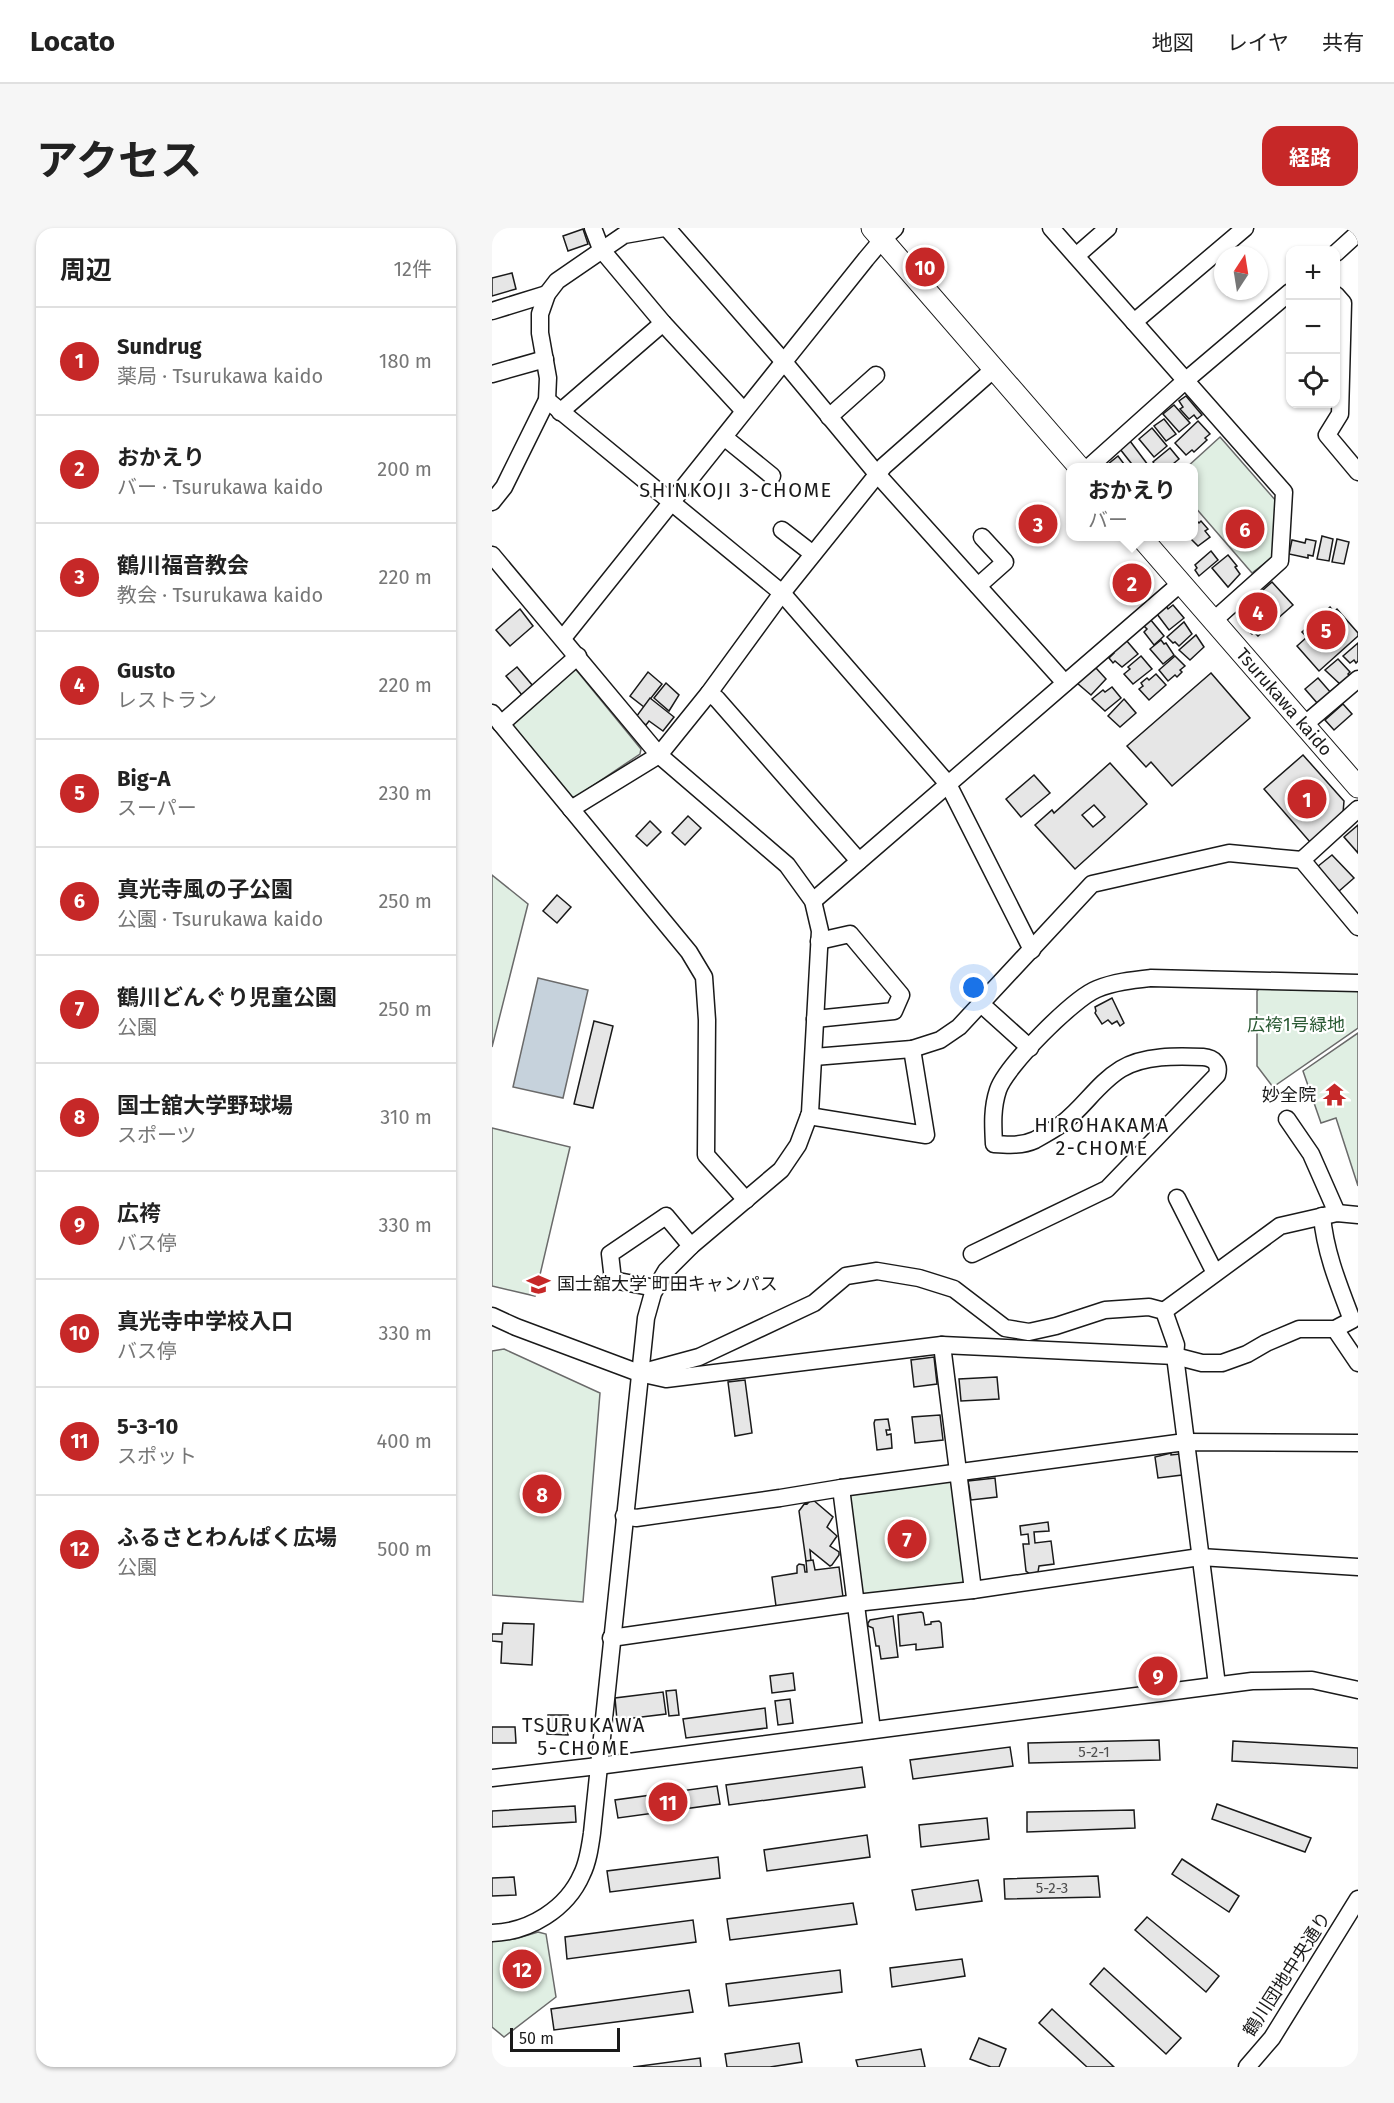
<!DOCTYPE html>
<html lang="ja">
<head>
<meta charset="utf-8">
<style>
  :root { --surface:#fff; --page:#f6f6f6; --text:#222; --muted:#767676; --line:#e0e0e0; --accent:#c62828 }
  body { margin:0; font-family:"Fira Sans","Noto Sans JP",sans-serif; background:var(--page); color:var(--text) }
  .controls { position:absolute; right:18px; top:18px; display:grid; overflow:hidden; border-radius:12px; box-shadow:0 2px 4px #0004 }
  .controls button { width:54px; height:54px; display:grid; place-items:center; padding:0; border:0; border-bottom:2px solid var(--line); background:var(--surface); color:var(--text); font:30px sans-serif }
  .compass { position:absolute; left:722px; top:18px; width:54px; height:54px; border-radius:50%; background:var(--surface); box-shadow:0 2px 4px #0004; rotate:12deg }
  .scale { position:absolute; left:18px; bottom:15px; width:110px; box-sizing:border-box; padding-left:6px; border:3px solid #1a1a1a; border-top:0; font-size:16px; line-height:21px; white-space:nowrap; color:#1a1a1a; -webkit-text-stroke:4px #fff; paint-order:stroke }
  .you { position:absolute; left:482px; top:760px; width:21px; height:21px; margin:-15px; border:4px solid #fff; border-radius:50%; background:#1a73e8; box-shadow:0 0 0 9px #1a73e833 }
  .badge { display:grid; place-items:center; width:39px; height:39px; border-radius:50%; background:var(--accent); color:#fff; font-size:20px; font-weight:700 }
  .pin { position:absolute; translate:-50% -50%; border:3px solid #fff; box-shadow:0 2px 6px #0006 }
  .popup { position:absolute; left:574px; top:235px; width:132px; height:78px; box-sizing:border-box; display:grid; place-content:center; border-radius:12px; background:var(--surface); filter:drop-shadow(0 2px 4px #0005); font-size:20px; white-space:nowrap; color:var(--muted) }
  .popup b { font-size:22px; color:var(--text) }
  .popup::after { content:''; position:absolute; left:50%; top:100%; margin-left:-12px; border:12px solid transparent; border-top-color:var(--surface) }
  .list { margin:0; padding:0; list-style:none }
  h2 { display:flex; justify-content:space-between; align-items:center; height:78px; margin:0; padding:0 24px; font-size:26px }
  h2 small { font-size:20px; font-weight:400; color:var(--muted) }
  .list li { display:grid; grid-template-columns:39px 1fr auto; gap:18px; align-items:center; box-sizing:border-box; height:108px; padding:0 24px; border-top:2px solid var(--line) }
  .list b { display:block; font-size:22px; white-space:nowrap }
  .list p { margin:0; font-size:20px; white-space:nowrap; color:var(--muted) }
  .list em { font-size:20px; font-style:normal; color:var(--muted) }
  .icon { flex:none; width:33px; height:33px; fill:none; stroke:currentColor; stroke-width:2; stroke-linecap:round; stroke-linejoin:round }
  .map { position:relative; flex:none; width:866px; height:1839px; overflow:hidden; border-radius:18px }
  header { display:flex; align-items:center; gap:36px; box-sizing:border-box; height:84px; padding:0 30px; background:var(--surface); border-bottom:2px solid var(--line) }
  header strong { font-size:28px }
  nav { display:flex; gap:33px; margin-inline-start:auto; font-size:21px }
  .intro { display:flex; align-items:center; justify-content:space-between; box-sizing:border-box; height:144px; padding:0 36px }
  h1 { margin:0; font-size:42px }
  .button { padding:15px 27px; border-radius:18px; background:var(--accent); color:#fff; font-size:21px; font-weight:700 }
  main { display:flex; gap:36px; padding:0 36px }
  aside { flex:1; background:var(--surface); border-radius:18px; box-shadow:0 2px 4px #0004 }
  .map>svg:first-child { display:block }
  .green { fill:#e0efe3; stroke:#6a6a6a; stroke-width:1.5 }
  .water { fill:#c6d2dc; stroke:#6a6a6a; stroke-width:1.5 }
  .building { fill:#e6e6e6; stroke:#1a1a1a; stroke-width:1.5; fill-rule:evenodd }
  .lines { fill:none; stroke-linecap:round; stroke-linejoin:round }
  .minor-casing { stroke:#1a1a1a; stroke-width:19 }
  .major-casing { stroke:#1a1a1a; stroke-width:23 }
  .minor { stroke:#fff; stroke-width:16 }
  .major { stroke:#fff; stroke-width:21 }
  .labels { text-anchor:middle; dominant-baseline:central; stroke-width:4.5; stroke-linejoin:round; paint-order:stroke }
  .number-label { font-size:15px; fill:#4d4d4d }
  .street-label { font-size:18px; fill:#1a1a1a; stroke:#fff }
  .park-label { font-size:18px; fill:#2b5a34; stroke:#fff }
  .poi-label { font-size:18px; fill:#1a1a1a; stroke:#fff; text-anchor:end }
  .neighbourhood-label { font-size:20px; letter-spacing:1.5px; fill:#1a1a1a; stroke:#fff }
</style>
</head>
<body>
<header>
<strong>Locato</strong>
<nav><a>地図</a><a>レイヤ</a><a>共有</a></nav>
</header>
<div class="intro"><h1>アクセス</h1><a class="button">経路</a></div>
<main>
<aside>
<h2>周辺<small>12件</small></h2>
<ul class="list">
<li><span class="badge">1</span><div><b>Sundrug</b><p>薬局 · Tsurukawa kaido</p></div><em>180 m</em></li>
<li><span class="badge">2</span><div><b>おかえり</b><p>バー · Tsurukawa kaido</p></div><em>200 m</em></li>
<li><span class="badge">3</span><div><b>鶴川福音教会</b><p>教会 · Tsurukawa kaido</p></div><em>220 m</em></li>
<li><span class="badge">4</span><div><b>Gusto</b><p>レストラン</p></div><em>220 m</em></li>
<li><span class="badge">5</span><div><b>Big-A</b><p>スーパー</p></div><em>230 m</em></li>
<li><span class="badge">6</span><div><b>真光寺風の子公園</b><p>公園 · Tsurukawa kaido</p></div><em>250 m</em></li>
<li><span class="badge">7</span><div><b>鶴川どんぐり児童公園</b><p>公園</p></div><em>250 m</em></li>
<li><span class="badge">8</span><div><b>国士舘大学野球場</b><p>スポーツ</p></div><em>310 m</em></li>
<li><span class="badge">9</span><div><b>広袴</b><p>バス停</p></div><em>330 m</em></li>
<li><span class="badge">10</span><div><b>真光寺中学校入口</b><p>バス停</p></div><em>330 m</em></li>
<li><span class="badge">11</span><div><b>5-3-10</b><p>スポット</p></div><em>400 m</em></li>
<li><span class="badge">12</span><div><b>ふるさとわんぱく広場</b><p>公園</p></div><em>500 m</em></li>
</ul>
</aside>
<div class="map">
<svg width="866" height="1839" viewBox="0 0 866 1839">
  <rect width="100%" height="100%" fill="#fff"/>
  <g class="green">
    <polygon points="728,209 785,274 781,329 760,345 702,278 702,240 694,240"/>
    <polygon points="81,438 149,521 148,526 84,569 76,569 15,495"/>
    <polygon points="0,647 36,676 0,819"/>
    <polygon points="770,758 866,761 866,800 781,859 765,838 765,763"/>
    <polygon points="866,805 866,958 844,890 829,895 811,843"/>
    <polygon points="0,900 78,919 43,1068 0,1058"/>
    <polygon points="12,1121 108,1165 91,1374 0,1367 0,1123"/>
    <polygon points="465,1249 476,1358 367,1371 351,1263"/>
    <polygon points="46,1704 54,1706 64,1769 12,1809 0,1799 0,1712 23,1711"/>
  </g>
  <polygon class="water" points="46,750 96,762 71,870 21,859"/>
  <g class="building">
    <polygon points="91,1 96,16 76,23 71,8"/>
    <polygon points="20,45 24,61 0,68 0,50"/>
    <polygon points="694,168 710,187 705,191 702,187 697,191 688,181 691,179 687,173"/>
    <polygon points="682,177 698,195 687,204 671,186"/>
    <polygon points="672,191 684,206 674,213 662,198"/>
    <polygon points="706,193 718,206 713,210 715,212 702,224 700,222 694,227 683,215"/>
    <polygon points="660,200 675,218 662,229 647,211"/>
    <polygon points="638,213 656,237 653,240 650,237 643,240 628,221"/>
    <polygon points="678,220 687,231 676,240 665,240 661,234"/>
    <polygon points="626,228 635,240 617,240 615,237"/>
    <polygon points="704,292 707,295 709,293 716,301 713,303 718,309 706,318 696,308 702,308 702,294"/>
    <polygon points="830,308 841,311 837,333 825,331"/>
    <polygon points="814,311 824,313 821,328 816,327 816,330 797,326 800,312 813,315"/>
    <polygon points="845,311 857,314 852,336 840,334"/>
    <polygon points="719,323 726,332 707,348 703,342 705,340 703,337"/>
    <polygon points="736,327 745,338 743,339 748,346 736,359 720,340"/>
    <polygon points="780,354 801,377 766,408 762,404 760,406 756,403 759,400 745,385"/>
    <polygon points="681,377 692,390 677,402 665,386 674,378 676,381"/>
    <polygon points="838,379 842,384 845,381 866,405 866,408 827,443 805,418 815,409 810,404"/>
    <polygon points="28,381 41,398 18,418 4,402"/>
    <polygon points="658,391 672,408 662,417 652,404 655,401 651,397"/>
    <polygon points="692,394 700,406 687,418 683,414 681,415 675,409"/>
    <polygon points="704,407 712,419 698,432 687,422"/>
    <polygon points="634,412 646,426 630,439 623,433 621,435 617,430 622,425 621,423"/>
    <polygon points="669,412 672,416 674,415 682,427 671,436 658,421"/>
    <polygon points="866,415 866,433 864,435 862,432 858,435 851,428"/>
    <polygon points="649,428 660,441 641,456 632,446 638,441 636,439"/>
    <polygon points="683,428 693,438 688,442 690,444 685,449 683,447 676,453 667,442"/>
    <polygon points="846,431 858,444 856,446 859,449 849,457 833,442"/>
    <polygon points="25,439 41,458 30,467 14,448"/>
    <polygon points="604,440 614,451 599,467 585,455"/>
    <polygon points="156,444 170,456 152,479 138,468"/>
    <polygon points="719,445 758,490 680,558 659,534 654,539 635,518"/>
    <polygon points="664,446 674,457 657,472 647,461 651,458 649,455 655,450 657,452"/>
    <polygon points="826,450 840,466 826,476 813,461"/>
    <polygon points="174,455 187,467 177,483 162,470"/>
    <polygon points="620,459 629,470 613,483 600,471 611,462 613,464"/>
    <polygon points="158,470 182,489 171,503 157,493 154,497 144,489"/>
    <polygon points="632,471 644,485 628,499 616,488"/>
    <polygon points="851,476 860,486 842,502 833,492"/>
    <polygon points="811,527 852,573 851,585 818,614 772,561"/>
    <path d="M618 535 655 576 583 641 543 597 560 582 562 585ZM602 577 613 589 601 599 590 587Z"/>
    <polygon points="542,547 558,565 529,589 514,571"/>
    <polygon points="196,588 209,600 193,617 180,605"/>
    <polygon points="158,593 169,604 155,618 144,608"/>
    <polygon points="866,597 866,625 852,609"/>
    <polygon points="840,627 862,650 846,664 825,639"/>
    <polygon points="65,667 79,679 65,695 51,683"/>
    <polygon points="620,770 632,795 628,798 625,793 620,796 616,792 610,796 603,785 604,783 603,779"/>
    <polygon points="102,793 121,798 101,880 82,876"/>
    <polygon points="442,1129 445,1156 422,1159 419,1132"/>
    <polygon points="505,1149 507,1171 469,1173 467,1151"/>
    <polygon points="253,1152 260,1205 243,1208 236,1154"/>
    <polygon points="448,1187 451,1212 423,1215 420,1189"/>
    <polygon points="396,1191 398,1202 394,1202 395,1207 399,1206 400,1220 385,1222 382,1195 383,1192"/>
    <polygon points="679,1225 679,1227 688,1226 690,1247 666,1250 663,1229"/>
    <polygon points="503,1250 505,1269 479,1272 476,1253"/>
    <polygon points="320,1271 341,1289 335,1299 345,1308 338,1318 347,1324 347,1327 340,1337 338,1338 318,1322 319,1333 314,1333 307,1283 313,1275 315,1276"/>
    <polygon points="556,1294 557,1303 542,1304 543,1315 559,1313 562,1336 547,1338 546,1344 538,1346 534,1343 531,1316 537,1316 536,1306 529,1307 528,1298"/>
    <polygon points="321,1332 323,1342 347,1339 351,1369 284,1378 280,1349 305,1345 305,1338 307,1336 312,1337 313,1344 315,1344 314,1333"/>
    <polygon points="429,1384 431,1385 433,1397 439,1396 439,1394 447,1393 449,1395 451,1419 424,1422 424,1416 408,1418 406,1387"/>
    <polygon points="401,1388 406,1429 389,1431 387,1418 384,1418 381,1400 376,1398 376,1395 378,1392"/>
    <polygon points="11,1395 42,1396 40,1437 9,1435 10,1414 0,1413 0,1406 10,1406"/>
    <polygon points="301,1445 303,1462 280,1465 278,1448"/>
    <polygon points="184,1462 187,1487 177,1488 174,1463"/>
    <polygon points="171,1464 174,1486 125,1492 123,1470"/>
    <polygon points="298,1471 301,1495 286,1497 283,1473"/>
    <polygon points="273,1480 275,1500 194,1510 191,1491"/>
    <polygon points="56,1487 76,1487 76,1507 55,1506"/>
    <polygon points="0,1499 23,1499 24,1515 0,1515"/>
    <polygon points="667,1512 668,1532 537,1535 536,1515"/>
    <polygon points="741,1513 866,1520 866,1540 740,1533"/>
    <polygon points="518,1519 521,1538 421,1551 418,1532"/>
    <polygon points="370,1539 373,1559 237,1577 234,1557"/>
    <polygon points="225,1558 228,1576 126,1590 123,1572"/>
    <polygon points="725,1576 819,1610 813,1624 720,1591"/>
    <polygon points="83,1578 84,1594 0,1599 0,1583"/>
    <polygon points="642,1582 643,1600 535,1604 535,1584"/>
    <polygon points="495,1590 497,1611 429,1619 427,1597"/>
    <polygon points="375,1607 378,1629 275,1643 272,1622"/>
    <polygon points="226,1629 228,1650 118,1664 115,1643"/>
    <polygon points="690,1631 747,1668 737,1684 680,1646"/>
    <polygon points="606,1648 608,1669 513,1671 512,1651"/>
    <polygon points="22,1649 24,1667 0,1668 0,1650"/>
    <polygon points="486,1652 490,1673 424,1682 420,1662"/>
    <polygon points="361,1675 365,1696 238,1712 235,1691"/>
    <polygon points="655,1689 727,1748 714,1764 643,1702"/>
    <polygon points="201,1692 204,1714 75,1731 73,1709"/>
    <polygon points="470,1731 473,1748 400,1759 398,1740"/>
    <polygon points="612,1740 689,1810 674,1826 598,1756"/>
    <polygon points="348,1742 350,1764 237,1778 234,1756"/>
    <polygon points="197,1762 201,1784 62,1802 59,1781"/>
    <polygon points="560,1781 622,1839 595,1839 547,1795"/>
    <polygon points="487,1810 514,1821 507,1839 499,1839 478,1831"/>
    <polygon points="307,1815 310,1834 278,1839 235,1839 233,1826"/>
    <polygon points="429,1821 433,1839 366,1839 364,1832"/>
    <polygon points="208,1830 209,1839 141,1839"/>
  </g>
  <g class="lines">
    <defs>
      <g id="minor">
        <polyline points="101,0 109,21 171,95 252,183"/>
        <polyline points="175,0 292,134 385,246 573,455"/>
        <polyline points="559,0 792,264 788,333 721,393"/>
        <polyline points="844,25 866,5"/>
        <polyline points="584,28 616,0"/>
        <polyline points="844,67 851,75 848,186 835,207 866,244"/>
        <polyline points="0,83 55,66"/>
        <polyline points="642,94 753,0"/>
        <polyline points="0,146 53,131"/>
        <polyline points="55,172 290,365 456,556 540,722"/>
        <polyline points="68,184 171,95"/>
        <polyline points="337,189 384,147"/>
        <polyline points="232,209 280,248"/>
        <polyline points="596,240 693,153 798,64"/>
        <polyline points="0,274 12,259 55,172 56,150 48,105 48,86 55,66 65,53 132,7 172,0"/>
        <polyline points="290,302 321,326"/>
        <path d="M0 327 167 527 295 637 321 673 328 703 318 885 306 917 289 942 199 1018 174 1043 161 1065 154 1090 100 1605C98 1619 96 1634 90 1646 75 1681 37 1704 0 1705"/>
        <polyline points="486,358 513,334 490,309"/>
        <polyline points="71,410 374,31 390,12 403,0"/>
        <polyline points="217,465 225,471 367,633"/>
        <polyline points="0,485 197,724 212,749 215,792 214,927 254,972"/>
        <polyline points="9,496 86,428"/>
        <polyline points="812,497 866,451"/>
        <polyline points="79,581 167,527 217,465 290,365 392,238 502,141"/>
        <polyline points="810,632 866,581"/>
        <polyline points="321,673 689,355"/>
        <polyline points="488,775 538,820"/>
        <polyline points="323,791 402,783 409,767 358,706 327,713"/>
        <polyline points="322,829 420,821 448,812 467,799 600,656 737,625 810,632 866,699"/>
        <polyline points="317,888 434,907 420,821"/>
        <polyline points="795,891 819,926 845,985"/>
        <polyline points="685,970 723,1045"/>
        <path d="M480 1026 615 961 725 847C728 836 722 830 711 829 685 828 652 827 629 841 606 855 592 879 571 895 563 901 552 907 543 912 530 918 516 917 502 916 501 897 500 880 506 862 514 838 582 770 605 761 622 754 641 752 659 750L866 755"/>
        <polyline points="163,1060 121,1052 118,1026 174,988 199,1018"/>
        <polyline points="672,1083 788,998 845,985 866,987"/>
        <path d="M0 1088 24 1099 147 1145 174 1151 450 1117 683 1128 710 1135H730L755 1126 774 1115 807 1101H843L860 1092C847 1058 833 1024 830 988"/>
        <polyline points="843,1101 866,1135"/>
        <polyline points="450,1117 481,1362"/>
        <polyline points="148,1145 207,1129 322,1075 354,1048 385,1043 427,1050 462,1061 513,1100 537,1104 564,1098 613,1082 657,1079 672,1083 684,1117 683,1128 725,1457"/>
        <polyline points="349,1260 380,1502"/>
        <polyline points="132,1288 144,1290 288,1270 349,1260 693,1214 866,1215"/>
        <polyline points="119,1410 364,1375 481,1362 708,1329 866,1339"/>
        <polyline points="0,1550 106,1538 760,1453 820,1452 866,1462"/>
        <polyline points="755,1839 780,1810 866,1671"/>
      </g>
      <g id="major">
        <polyline points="380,0 588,240"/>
        <path id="s1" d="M648 308 866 559"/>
      </g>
    </defs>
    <use href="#minor" class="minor-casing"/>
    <use href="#major" class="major-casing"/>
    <use href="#minor" class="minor"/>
    <use href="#major" class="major"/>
  </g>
  <defs>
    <symbol id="temple-bare" viewBox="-9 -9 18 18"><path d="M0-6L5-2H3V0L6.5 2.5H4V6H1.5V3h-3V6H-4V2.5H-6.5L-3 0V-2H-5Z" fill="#c62828" stroke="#fff" stroke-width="2.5" paint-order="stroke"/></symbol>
    <symbol id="university-bare" viewBox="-9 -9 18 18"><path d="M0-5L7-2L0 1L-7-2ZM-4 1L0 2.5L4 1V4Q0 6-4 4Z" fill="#c62828" stroke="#fff" stroke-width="2.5" paint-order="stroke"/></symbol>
  </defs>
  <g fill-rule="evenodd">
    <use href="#temple-bare" x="826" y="850" width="33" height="33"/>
    <use href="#university-bare" x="30" y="1040" width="33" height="33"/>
  </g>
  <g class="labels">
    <g class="number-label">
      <text x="602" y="1524">5-2-1</text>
      <text x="560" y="1660">5-2-3</text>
    </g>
    <g class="street-label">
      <text stroke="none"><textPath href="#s1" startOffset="220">Tsurukawa kaido</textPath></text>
      <text transform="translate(795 1746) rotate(-57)">鶴川団地中央通り</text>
    </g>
    <g class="park-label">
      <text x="804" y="797">広袴1号緑地</text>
    </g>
    <g class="poi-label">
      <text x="824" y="867">妙全院</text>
      <text x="65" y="1056" text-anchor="start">国士舘大学 町田キャンパス</text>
    </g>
    <g class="neighbourhood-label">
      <text x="244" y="262">SHINKOJI 3-CHOME</text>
      <text x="610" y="897">HIROHAKAMA<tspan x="610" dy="23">2-CHOME</tspan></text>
      <text x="92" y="1497">TSURUKAWA<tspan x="92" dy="23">5-CHOME</tspan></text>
    </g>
  </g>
</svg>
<div class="controls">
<button>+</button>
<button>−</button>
<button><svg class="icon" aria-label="locate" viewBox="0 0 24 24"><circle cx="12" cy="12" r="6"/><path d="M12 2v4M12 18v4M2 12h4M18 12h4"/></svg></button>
</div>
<svg class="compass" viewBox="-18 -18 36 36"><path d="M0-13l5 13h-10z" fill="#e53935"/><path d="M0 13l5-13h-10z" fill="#767676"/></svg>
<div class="scale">50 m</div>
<div class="you"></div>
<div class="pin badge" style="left:815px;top:571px">1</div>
<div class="pin badge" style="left:640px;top:355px">2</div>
<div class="popup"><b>おかえり</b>バー</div>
<div class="pin badge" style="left:546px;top:296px">3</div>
<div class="pin badge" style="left:766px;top:384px">4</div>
<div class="pin badge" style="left:834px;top:402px">5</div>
<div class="pin badge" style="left:753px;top:301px">6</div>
<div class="pin badge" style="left:415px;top:1311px">7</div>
<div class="pin badge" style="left:50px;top:1266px">8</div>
<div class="pin badge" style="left:666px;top:1448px">9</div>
<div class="pin badge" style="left:433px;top:39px">10</div>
<div class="pin badge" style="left:176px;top:1574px">11</div>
<div class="pin badge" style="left:30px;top:1741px">12</div>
</div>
</main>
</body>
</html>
